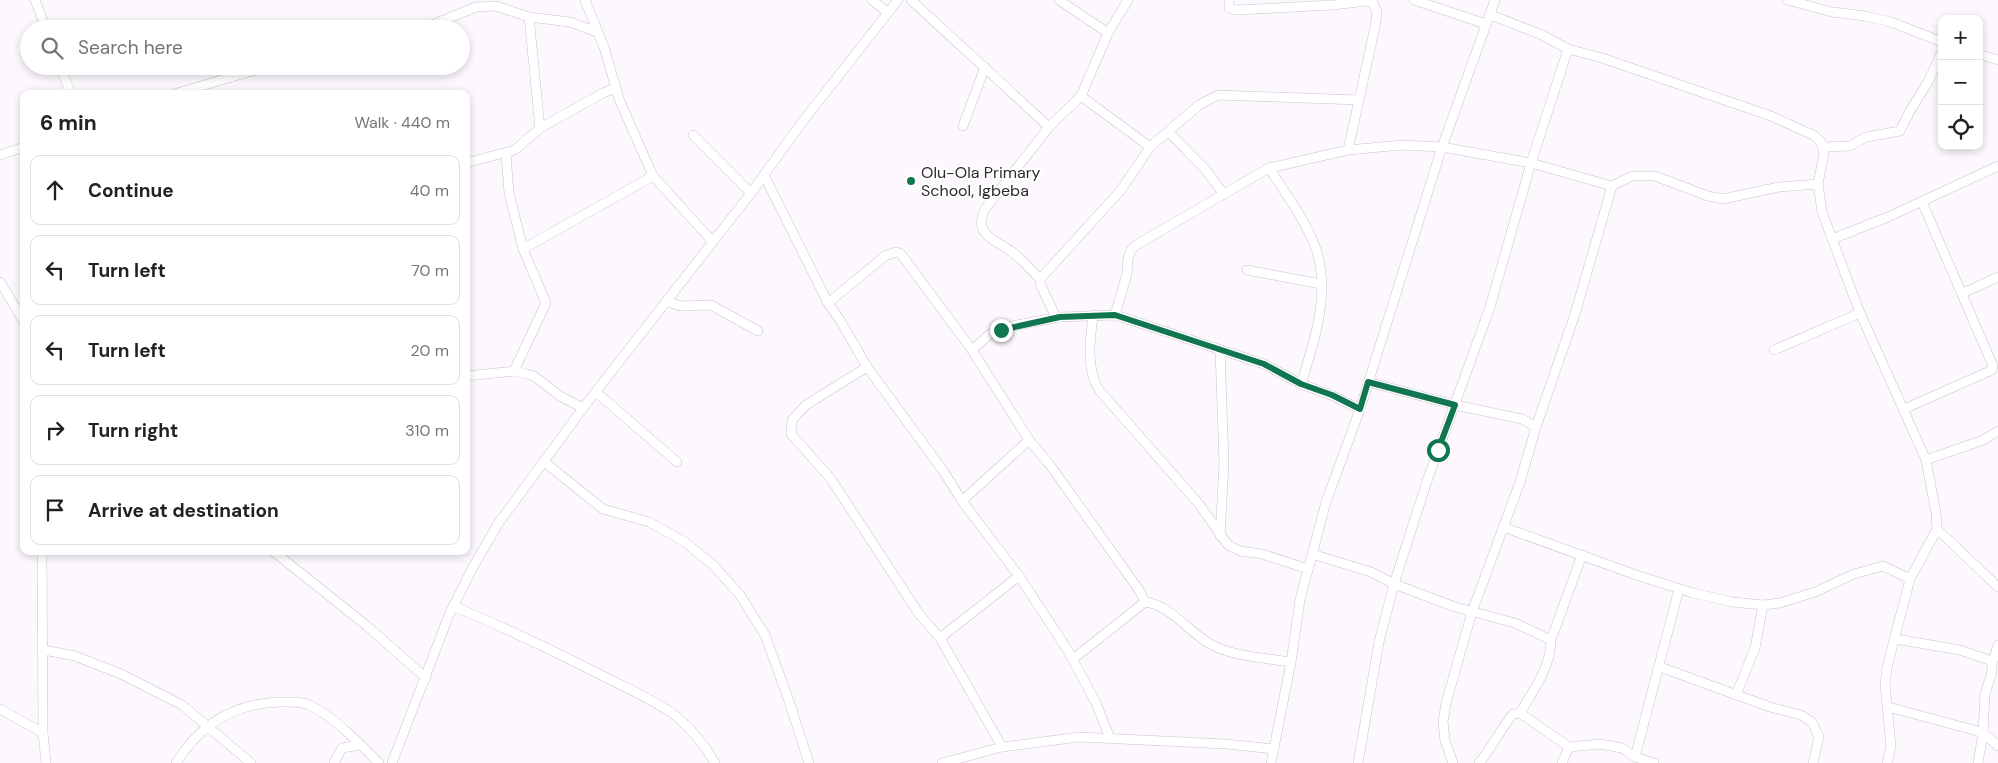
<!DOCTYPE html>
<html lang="en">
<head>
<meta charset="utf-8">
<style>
  :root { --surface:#fff; --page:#f2f2f2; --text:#202124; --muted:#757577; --line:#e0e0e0 }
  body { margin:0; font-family:"DM Sans",sans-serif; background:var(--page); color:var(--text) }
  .controls { position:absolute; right:15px; top:15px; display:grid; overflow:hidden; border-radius:10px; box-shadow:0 2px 8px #0003 }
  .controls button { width:45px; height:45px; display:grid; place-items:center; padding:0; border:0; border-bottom:1px solid var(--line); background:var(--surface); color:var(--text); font:25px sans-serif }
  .stop { position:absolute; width:15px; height:15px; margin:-11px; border:4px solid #10764f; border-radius:50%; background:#fff }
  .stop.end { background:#10764f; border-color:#fff; box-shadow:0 1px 5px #0008 }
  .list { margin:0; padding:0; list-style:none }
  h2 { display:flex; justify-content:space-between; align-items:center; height:65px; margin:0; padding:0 20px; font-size:21px }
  h2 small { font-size:16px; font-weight:400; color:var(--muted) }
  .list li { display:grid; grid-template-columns:32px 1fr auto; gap:15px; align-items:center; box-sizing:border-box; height:70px; margin:0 10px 10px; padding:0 10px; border:1px solid var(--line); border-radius:10px }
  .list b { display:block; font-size:19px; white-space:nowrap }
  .list em { font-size:16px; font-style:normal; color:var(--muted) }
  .icon { flex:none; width:28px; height:28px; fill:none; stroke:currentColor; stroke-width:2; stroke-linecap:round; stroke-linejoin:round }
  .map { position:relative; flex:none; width:1998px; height:763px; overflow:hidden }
  .search { position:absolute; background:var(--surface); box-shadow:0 2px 8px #0003; left:20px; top:20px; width:450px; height:55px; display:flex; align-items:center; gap:12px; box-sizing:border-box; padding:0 18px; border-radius:28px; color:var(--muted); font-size:19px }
  .panel { position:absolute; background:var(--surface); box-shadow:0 2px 8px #0003; left:20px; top:90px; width:450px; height:465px; border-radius:10px }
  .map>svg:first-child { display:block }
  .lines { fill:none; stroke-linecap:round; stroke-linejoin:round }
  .minor-casing { stroke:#cbc1cf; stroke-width:10 }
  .minor { stroke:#fff; stroke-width:9 }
  .route { stroke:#10764f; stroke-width:6 }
  .poi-dot { fill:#10764f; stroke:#fff; stroke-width:2 }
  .labels { text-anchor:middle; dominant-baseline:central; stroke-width:4; stroke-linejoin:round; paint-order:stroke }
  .poi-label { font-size:16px; fill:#2d292e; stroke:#fff; text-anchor:start }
</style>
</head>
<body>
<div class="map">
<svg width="1998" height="763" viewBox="0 0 1998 763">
  <rect width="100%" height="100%" fill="#fcf8fe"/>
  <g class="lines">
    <defs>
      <g id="minor">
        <polyline points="35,0 46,29"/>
        <polyline points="585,0 604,47 619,99 653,176 712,241"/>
        <polyline points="872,0 887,12"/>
        <polyline points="911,0 1049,127"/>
        <polyline points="1059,0 1108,33"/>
        <polyline points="1229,0 1229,8 1236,10 1333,5 1367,1 1373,3 1377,12 1375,27 1348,150"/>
        <polyline points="1414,0 1486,24"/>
        <polyline points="1787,0 1832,12 1865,16 1891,22 1942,42"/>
        <polyline points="1491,15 1542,35 1568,49 1602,58 1771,116 1815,136 1821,142 1824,153 1818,184 1822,212 1860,313 1926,460 1936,513 1937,529 1910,579 1887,667 1885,685 1891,746 1887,763"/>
        <polyline points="529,17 540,128"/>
        <polyline points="422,29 476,7 496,6 529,17 570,22 597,32"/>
        <polyline points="1979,54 1998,60"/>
        <polyline points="60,66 71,94"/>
        <polyline points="174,94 269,66"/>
        <polyline points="1081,96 1150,147"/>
        <polyline points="963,126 985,67"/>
        <polyline points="1169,132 1205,169 1223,193"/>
        <polyline points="693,135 751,193"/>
        <polyline points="1824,147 1850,146 1866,137 1900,131 1910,111 1928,82 1942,52"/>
        <polyline points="506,154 509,193 523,249 546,303 514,371"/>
        <polyline points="0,155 24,147"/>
        <polyline points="466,163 515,150 540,128 603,93 616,88"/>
        <path d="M1269 168C1286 194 1307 222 1317 252 1330 296 1314 342 1301 384"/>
        <polyline points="764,175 828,303 840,320 867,367 944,472 962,501 1019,576 1067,649 1095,701 1110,738"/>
        <polyline points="1832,239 1888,217 1998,166"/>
        <polyline points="523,249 653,176"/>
        <polyline points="1247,270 1321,284"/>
        <path d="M1040 279C1031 270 1022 259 1012 252 994 239 973 235 985 209L1049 127 1081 96 1108 33 1128 0"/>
        <polyline points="0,282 24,322"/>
        <polyline points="1963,293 1998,277"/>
        <polyline points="667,301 680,306 711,305 758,331"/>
        <polyline points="828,303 885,256 896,252 901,254 972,350 1029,440 1050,465 1139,590 1145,602"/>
        <path d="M1093 315C1090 340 1086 368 1099 390L1199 504 1228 545 1240 551 1262 554 1308 569"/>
        <polyline points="1115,315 1127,274 1128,258 1131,250 1136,245 1269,168 1348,150 1402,145 1442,147 1531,163 1612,186 1632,176 1655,176 1708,196 1723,199 1779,187 1818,184"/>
        <polyline points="1056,317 1040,284 1040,279 1121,190 1150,147 1199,105 1218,95 1358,100"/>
        <polyline points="972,350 990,334 1011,326 1060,317 1115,315 1264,364 1301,384 1331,395 1360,409"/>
        <polyline points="1774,350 1860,313"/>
        <polyline points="867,367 806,405 792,420 791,434 831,479 919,614 940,638 1002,747"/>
        <polyline points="466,376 514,371 527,374 534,376 560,396 583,408"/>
        <polyline points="1368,382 1455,405 1522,419 1536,427"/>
        <polyline points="596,392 677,462"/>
        <polyline points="1904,409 1992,370 1993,366 1922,202"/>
        <polyline points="1926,460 1983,440 1998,431"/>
        <polyline points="543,461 603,509 649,522 685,542 714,566 740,595 765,635 789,701 809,763"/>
        <polyline points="962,501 1029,440"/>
        <polyline points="1503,527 1639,576 1693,593 1732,602 1763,605 1780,603 1815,592 1854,574 1883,566 1910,579"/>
        <polyline points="1937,529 1998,587"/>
        <polyline points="1220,536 1224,463 1220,350"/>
        <polyline points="42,551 43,733 46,763"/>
        <polyline points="273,551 367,626 426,678"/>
        <polyline points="1312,554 1371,572 1394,584 1455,607 1515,623 1551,640"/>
        <path d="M453 606C506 628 558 653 609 679 631 690 656 701 676 716 691 729 705 745 715 763"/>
        <polyline points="940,638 1019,576"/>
        <polyline points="1896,639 1960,650 1989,660 1992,664 1992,672 1985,694 1983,733 1978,763"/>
        <polyline points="44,650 75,656 121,674 182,705 251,763"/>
        <path d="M1073 659 1145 602C1171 605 1189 633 1212 645 1235 657 1266 658 1291 662"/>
        <polyline points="1992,664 1998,645"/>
        <polyline points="1660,667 1770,707 1801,715 1812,722 1819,737 1813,763"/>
        <polyline points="1736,695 1755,648 1763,605"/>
        <polyline points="1888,707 1974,730 1983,733 1998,746"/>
        <polyline points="0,709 43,733"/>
        <polyline points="1520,713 1569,747 1600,744 1622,748 1635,757 1654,763"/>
        <polyline points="1635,757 1679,589"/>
        <path d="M176 763C201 723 235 703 281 702 291 702 302 701 311 706 330 714 364 747 379 763"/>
        <polyline points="334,763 342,748 360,745"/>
        <polyline points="392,763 449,615 473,567 498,524 583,408 751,193 803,121 898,0"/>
        <polyline points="942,763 1002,747 1079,737 1226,744 1274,749"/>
        <polyline points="1271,763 1291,662 1300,600 1326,502 1360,409 1442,147 1495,0"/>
        <polyline points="1358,763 1379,642 1394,584 1427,481 1490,307 1531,163 1568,49"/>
        <polyline points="1453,763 1445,741 1443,722 1446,703 1472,612 1520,482 1536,427 1575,314 1612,186"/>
        <path d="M1479 763C1492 748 1500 730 1513 714L1520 713C1533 691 1551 667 1551 640L1582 555"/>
        <polyline points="1562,763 1569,747"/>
      </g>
    </defs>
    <use href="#minor" class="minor-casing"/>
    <use href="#minor" class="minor"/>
  </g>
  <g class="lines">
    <polyline class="route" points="1001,330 1060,317 1115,315 1264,364 1301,384 1332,395 1360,409 1368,382 1455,405 1438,450"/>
  </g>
  <circle class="poi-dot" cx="911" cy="181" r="5"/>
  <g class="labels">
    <g class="poi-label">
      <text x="921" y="172">Olu-Ola Primary<tspan x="921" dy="18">School, Igbeba</tspan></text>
    </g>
  </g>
</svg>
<div class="controls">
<button>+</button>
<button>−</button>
<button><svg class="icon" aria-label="locate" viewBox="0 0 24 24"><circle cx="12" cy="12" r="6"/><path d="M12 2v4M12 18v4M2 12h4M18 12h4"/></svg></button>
</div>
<div class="stop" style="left:1438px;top:450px"></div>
<div class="stop end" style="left:1001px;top:330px"></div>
<div class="search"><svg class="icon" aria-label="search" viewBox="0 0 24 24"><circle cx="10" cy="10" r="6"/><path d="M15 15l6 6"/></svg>Search here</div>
<section class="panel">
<h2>6 min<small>Walk · 440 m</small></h2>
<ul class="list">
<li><svg class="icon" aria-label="ahead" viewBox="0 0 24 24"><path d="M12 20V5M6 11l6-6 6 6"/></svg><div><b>Continue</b></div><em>40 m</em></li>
<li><svg class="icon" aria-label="left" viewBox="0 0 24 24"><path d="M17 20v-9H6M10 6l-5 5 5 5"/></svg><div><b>Turn left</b></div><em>70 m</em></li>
<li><svg class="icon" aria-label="left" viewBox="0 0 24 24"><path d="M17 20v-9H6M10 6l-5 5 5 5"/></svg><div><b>Turn left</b></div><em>20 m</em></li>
<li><svg class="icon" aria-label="right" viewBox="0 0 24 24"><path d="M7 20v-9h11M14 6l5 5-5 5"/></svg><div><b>Turn right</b></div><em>310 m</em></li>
<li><svg class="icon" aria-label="arrive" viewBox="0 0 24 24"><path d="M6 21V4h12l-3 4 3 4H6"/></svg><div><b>Arrive at destination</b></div></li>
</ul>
</section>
</div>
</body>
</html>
